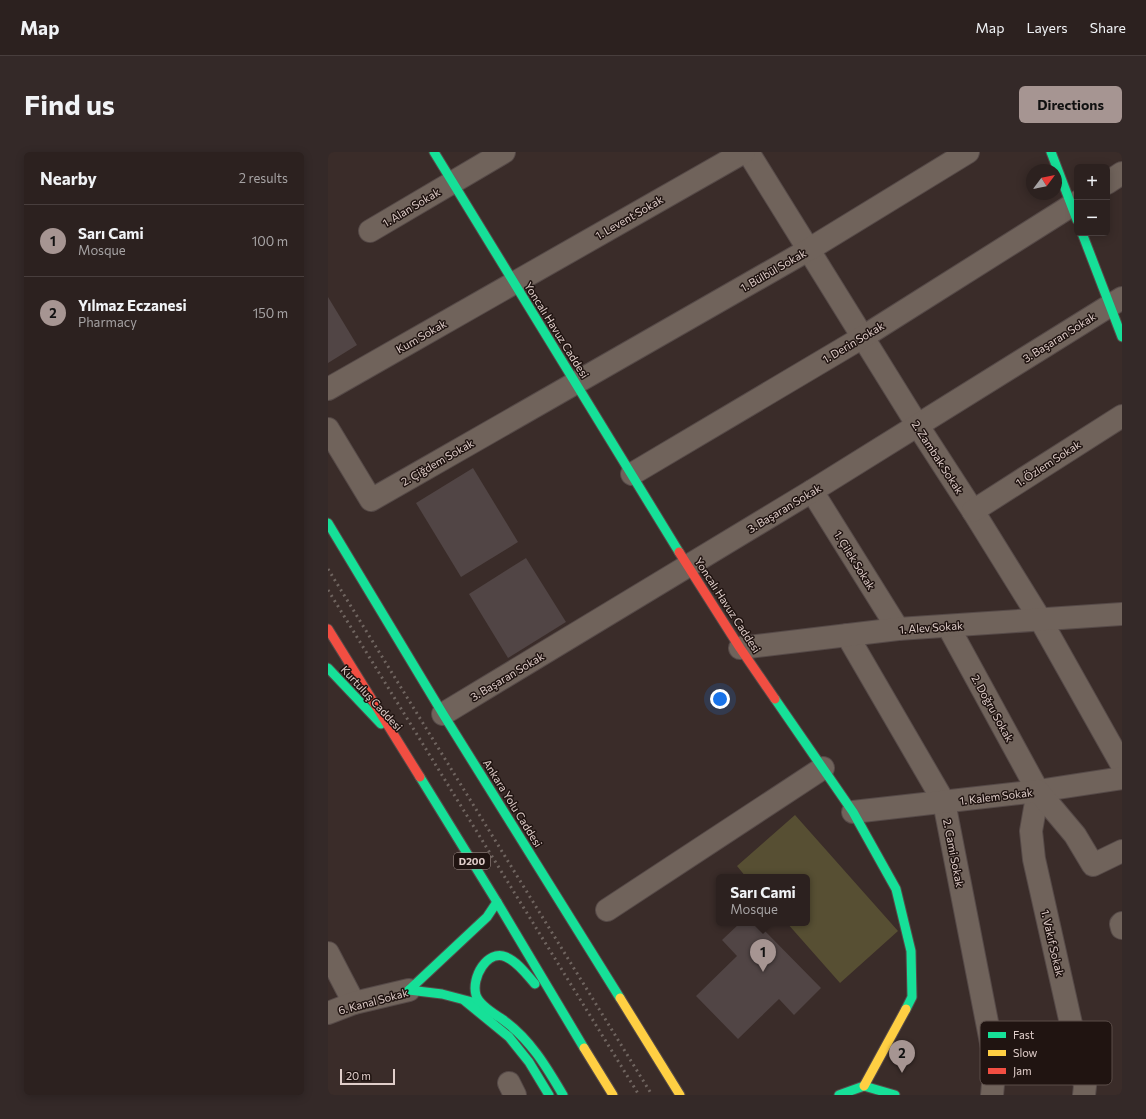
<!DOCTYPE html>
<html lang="en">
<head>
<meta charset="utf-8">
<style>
  :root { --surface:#2c211f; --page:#342928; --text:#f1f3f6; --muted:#a6a3a4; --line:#483e3d; --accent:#a69592 }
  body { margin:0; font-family:Commissioner,sans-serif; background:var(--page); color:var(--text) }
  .controls { position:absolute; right:12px; top:12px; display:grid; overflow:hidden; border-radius:6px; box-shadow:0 2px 10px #0003 }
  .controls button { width:36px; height:36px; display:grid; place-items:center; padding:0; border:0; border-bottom:1px solid var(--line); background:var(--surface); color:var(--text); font:20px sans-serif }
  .compass { position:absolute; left:698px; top:12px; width:36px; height:36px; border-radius:50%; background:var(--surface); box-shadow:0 2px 10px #0003; rotate:58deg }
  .scale { position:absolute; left:12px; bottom:10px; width:55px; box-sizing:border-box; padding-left:4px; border:2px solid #e0ceca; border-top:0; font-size:11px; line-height:14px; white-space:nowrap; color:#e0ceca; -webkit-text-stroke:3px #201411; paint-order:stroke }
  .you { position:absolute; left:392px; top:547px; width:14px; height:14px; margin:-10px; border:3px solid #fff; border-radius:50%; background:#1a73e8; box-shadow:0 0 0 6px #1a73e833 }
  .badge { display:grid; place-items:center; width:26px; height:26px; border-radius:50%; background:var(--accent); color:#111; font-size:13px; font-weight:700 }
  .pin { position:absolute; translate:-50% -33px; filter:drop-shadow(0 1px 2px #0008) }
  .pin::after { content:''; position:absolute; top:21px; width:14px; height:12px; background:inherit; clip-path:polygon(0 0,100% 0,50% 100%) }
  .popup { position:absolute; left:388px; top:722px; width:94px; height:52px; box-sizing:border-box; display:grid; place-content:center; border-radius:6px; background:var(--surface); filter:drop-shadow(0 1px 3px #0005); font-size:13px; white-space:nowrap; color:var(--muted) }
  .popup b { font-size:15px; color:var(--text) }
  .popup::after { content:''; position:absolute; left:50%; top:100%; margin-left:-8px; border:8px solid transparent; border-top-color:var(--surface) }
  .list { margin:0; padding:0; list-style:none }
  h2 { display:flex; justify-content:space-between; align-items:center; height:52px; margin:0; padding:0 16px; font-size:17px }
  h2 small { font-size:13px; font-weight:400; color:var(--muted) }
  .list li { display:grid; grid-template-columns:26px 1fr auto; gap:12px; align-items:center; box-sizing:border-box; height:72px; padding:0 16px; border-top:1px solid var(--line) }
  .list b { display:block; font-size:15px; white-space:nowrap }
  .list p { margin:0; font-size:13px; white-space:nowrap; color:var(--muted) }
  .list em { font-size:13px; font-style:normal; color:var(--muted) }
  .map { position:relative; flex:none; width:794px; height:943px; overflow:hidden; border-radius:6px }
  header { display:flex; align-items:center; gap:24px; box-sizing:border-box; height:56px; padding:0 20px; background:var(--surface); border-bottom:1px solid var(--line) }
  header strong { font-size:19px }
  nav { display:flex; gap:22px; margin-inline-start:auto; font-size:14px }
  .intro { display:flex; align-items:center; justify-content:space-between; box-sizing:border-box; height:96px; padding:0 24px }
  h1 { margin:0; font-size:28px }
  .button { padding:10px 18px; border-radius:6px; background:var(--accent); color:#111; font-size:14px; font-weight:700 }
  main { display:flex; gap:24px; padding:0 24px }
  aside { flex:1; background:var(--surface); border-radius:6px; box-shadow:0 2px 10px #0003 }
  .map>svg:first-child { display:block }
  .green { fill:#574f33 }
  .building { fill:#514545 }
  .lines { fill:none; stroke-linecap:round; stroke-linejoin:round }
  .street-casing { stroke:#564a48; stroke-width:24 }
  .fast-casing { stroke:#564a48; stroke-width:11 }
  .slow-casing { stroke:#564a48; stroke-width:11 }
  .jam-casing { stroke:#564a48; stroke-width:11 }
  .street { stroke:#70635b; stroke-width:22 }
  .fast { stroke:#16e098; stroke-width:9 }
  .slow { stroke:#ffcf43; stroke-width:9 }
  .jam { stroke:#f24e42; stroke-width:9 }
  .rail { stroke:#706560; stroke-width:3; stroke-dasharray:2 4; stroke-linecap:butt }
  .labels { text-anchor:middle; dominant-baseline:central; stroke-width:3; stroke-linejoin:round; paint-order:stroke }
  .shield { fill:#201411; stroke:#a69692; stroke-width:1 }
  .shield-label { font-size:10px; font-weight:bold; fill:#e0ceca }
  .street-label { font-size:11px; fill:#e0ceca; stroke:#201411 }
  .key { fill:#201411; stroke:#5a4c48; stroke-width:1 }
  .key-label { font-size:11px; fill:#e0ceca }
</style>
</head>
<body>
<header>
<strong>Map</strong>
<nav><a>Map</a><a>Layers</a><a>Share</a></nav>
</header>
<div class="intro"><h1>Find us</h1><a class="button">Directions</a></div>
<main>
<aside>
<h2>Nearby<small>2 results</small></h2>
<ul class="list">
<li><span class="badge">1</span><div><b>Sarı Cami</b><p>Mosque</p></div><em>100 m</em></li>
<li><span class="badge">2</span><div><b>Yılmaz Eczanesi</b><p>Pharmacy</p></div><em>150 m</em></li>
</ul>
</aside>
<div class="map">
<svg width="794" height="943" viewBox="0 0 794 943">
  <rect width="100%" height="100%" fill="#3a2c29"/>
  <polygon class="green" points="467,663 570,779 512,831 459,771 479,771 479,725 418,725 409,714"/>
  <g class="building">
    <polygon points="0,145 29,193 0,211"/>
    <polygon points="145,316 190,390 133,425 88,351"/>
    <polygon points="198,406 238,470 180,506 141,442"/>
    <polygon points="412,771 429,771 493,836 466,863 451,847 410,887 368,844 409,804 394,788"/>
  </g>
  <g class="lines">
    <defs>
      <g id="street">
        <polyline points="420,0 590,274 645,359 712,467 794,613"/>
        <polyline points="779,31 794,21"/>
        <polyline points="42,79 176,0"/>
        <polyline points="0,237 416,0"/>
        <polyline points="0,277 43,348 480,98 640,0"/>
        <polyline points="304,322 535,185 749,50"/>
        <polyline points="484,339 570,477"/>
        <polyline points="645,359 794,264"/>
        <polyline points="620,474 710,639"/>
        <polyline points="519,483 616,650 667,911 664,943"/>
        <polyline points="412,496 570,477 794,462"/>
        <polyline points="115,562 484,339 794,146"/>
        <polyline points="710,639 703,679 706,707 757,934 756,943"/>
        <polyline points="710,639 794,626"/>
        <polyline points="525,660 710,639 747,683 765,713 794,699"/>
        <polyline points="279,758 495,616"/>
        <polyline points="794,771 793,772 794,776"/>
        <polyline points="0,801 26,851"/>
        <polyline points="0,861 26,851 81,838"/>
        <polyline points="181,931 187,943"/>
      </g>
      <g id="fast">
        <polyline points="106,0 351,400"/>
        <polyline points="723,0 749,68"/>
        <polyline points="754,81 794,185"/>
        <polyline points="0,371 115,562 292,846"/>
        <polyline points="0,516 53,572"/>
        <polyline points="447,547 525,660 568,737 583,799 584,845 578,857"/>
        <polyline points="92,625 169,750 256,896"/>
        <path d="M207 832C199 823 190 810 178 805 159 797 143 826 148 843 151 853 165 861 174 867 202 887 218 914 235 943"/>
        <polyline points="81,838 114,842 152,852"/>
        <polyline points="81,838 159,765 169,750"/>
        <polyline points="137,849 181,885 201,910 221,943"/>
        <polyline points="511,943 536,934 567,943"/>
      </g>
      <g id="slow">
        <polyline points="292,846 352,943"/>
        <polyline points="256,896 285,943"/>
        <polyline points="536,934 578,857"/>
      </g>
      <g id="jam">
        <polyline points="351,400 412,496 447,547"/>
        <polyline points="0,477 92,625"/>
      </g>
    </defs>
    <use href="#street" class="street-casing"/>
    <use href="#fast" class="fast-casing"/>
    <use href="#slow" class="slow-casing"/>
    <use href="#jam" class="jam-casing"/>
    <use href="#street" class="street"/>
    <use href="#fast" class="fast"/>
    <use href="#slow" class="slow"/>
    <use href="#jam" class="jam"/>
    <g class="rail">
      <polyline points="0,417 324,943"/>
      <polyline points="0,438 311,943"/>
    </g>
  </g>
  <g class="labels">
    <rect class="shield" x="126" y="701" width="36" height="16" rx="3"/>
    <g class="shield-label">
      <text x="144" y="709">D200</text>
    </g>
    <g class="street-label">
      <text transform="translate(83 55) rotate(-31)">1. Alan Sokak</text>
      <text transform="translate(301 65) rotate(-30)">1. Levent Sokak</text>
      <text transform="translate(445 118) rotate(-30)">1. Bülbül Sokak</text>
      <text transform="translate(229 178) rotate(58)">Yoncalı Havuz Caddesi</text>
      <text transform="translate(93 184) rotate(-30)">Kum Sokak</text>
      <text transform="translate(731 185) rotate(-32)">3. Başaran Sokak</text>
      <text transform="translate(525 190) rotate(-31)">1. Derin Sokak</text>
      <text transform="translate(610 305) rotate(57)">2. Zambak Sokak</text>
      <text transform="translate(109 310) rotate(-30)">2. Çiğdem Sokak</text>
      <text transform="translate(720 311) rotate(-33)">1. Özlem Sokak</text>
      <text transform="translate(456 356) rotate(-31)">3. Başaran Sokak</text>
      <text transform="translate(527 408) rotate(58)">1. Çilek Sokak</text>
      <text transform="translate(400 453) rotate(57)">Yoncalı Havuz Caddesi</text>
      <text transform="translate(603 475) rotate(-4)">1. Alev Sokak</text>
      <text transform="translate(179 524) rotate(-31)">3. Başaran Sokak</text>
      <text transform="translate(44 546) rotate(47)">Kurtuluş Caddesi</text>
      <text transform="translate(665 556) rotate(61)">2. Doğru Sokak</text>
      <text transform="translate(668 644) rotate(-7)">1. Kalem Sokak</text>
      <text transform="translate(185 651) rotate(58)">Ankara Yolu Caddesi</text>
      <text transform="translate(626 701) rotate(79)">2. Cami Sokak</text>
      <text transform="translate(725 791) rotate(77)">1. Vakıf Sokak</text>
      <text transform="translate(45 849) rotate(-15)">6. Kanal Sokak</text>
    </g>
  </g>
  <rect x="652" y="869" width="132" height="64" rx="6" class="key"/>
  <rect x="660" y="880" width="18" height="6" fill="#16e098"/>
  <rect x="660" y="898" width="18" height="6" fill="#ffcf43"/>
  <rect x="660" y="916" width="18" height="6" fill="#f24e42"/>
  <g class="key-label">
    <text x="685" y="887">Fast</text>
    <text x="685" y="905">Slow</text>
    <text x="685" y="923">Jam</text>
  </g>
</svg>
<div class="controls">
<button>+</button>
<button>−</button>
</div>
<svg class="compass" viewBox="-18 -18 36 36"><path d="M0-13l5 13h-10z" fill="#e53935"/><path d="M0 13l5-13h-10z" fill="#a6a3a4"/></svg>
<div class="scale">20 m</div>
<div class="you"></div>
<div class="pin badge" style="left:435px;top:820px">1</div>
<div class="popup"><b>Sarı Cami</b>Mosque</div>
<div class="pin badge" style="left:574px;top:921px">2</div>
</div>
</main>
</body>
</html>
